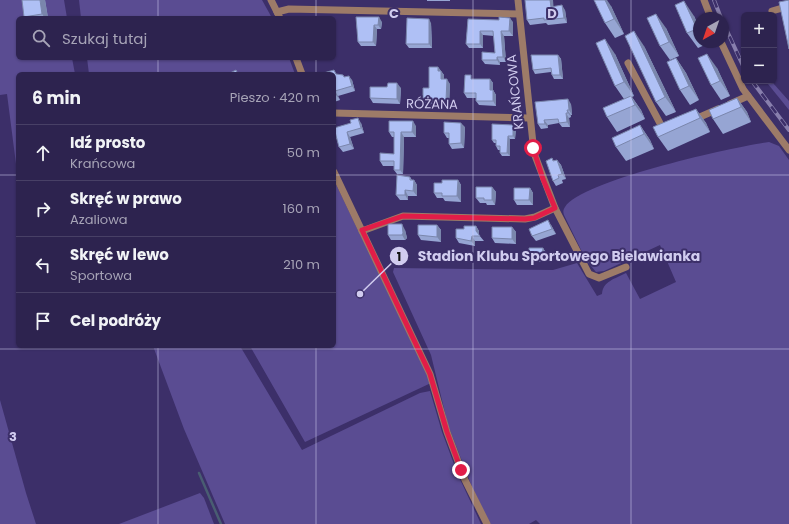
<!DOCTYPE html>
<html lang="pl">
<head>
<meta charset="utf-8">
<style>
  :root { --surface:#2d234f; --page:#392f59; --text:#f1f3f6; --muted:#a7a4b7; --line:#484066 }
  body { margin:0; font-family:Poppins,sans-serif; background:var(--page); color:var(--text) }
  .controls { position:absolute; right:12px; top:12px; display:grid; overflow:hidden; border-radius:6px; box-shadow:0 1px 3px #0004 }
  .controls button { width:36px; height:36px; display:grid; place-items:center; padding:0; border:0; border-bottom:1px solid var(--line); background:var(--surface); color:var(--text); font:20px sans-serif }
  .compass { position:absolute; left:693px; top:12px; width:36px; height:36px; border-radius:50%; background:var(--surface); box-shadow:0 1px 3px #0004; rotate:220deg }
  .stop { position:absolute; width:12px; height:12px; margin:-9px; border:3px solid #e11d48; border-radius:50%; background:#fff }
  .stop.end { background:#e11d48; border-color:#fff; box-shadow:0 1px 4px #0008 }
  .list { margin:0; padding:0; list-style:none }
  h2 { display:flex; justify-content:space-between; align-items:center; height:52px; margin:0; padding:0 16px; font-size:17px }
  h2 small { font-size:13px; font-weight:400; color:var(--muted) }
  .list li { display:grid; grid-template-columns:26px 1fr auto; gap:12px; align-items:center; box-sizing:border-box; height:56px; padding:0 16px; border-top:1px solid var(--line) }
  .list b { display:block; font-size:15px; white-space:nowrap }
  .list p { margin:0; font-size:13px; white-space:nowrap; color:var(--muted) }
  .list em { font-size:13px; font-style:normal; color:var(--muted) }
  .icon { flex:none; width:22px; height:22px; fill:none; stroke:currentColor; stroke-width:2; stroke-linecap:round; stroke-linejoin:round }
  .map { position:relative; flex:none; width:789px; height:524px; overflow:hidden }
  .search { position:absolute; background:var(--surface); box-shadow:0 1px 3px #0004; left:16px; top:16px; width:320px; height:44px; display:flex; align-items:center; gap:10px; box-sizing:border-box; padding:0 14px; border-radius:6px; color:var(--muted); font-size:15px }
  .panel { position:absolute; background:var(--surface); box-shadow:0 1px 3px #0004; left:16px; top:72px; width:320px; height:276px; border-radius:6px }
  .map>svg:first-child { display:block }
  .green { fill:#5a4c92 }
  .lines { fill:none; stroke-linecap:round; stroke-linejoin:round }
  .stream { stroke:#495d72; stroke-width:2.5 }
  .minor { stroke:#9d7b68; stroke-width:7 }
  .rail-casing { stroke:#887fad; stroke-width:4 }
  .rail { stroke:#3c2f69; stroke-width:2.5; stroke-dasharray:8; stroke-linecap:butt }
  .wall { fill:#96a5d3 }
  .shaded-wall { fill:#7a86ac }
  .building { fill:#afc0f5; stroke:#7a86ac }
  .route { stroke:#e11d48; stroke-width:5 }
  .grid { fill:none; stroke:#d1ccef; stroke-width:1; stroke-opacity:0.55 }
  .labels { text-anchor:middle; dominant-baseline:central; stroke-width:4; stroke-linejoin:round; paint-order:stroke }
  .street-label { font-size:13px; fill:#d1ccef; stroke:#3c2f69 }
  .grid-label { font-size:13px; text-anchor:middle; font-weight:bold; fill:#d1ccef; stroke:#3c2f69; stroke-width:4; stroke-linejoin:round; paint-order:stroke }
  .leader { fill:none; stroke:#d1ccef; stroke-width:1.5 }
  .callout-dot { fill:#d1ccef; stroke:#3c2f69; stroke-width:1.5 }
  .mark-label { font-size:12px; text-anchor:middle; font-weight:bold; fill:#111 }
  .callout-label { font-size:14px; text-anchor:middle; font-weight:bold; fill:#d1ccef; stroke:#3c2f69; stroke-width:4; stroke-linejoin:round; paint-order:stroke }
</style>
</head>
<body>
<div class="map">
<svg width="789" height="524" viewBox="0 0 789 524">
  <rect width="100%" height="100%" fill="#3c2f69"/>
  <g class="green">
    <polygon points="0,0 64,0 67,18 18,18 18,58 72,58 75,74 18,74 18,164 16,164 7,94 0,95"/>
    <polygon points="79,0 262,0 272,18 81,18"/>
    <polygon points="87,58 289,58 295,74 89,74"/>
    <polygon points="773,83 789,101 789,110 768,84"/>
    <path d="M769 142 779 146 789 160V524H540L536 520 529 524H490L472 487 448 425 431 355 393 272 394 268 553 270 577 263 597 296 602 294C603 281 615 279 626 273L640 299 676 282 660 245 604 271 596 272 586 260 564 215C563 212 563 210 565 207 583 180 733 147 769 142Z"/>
    <polygon points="334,180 431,383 305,442 250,346 334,346"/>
    <polygon points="153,346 240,346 302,450 420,393 430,391 442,432 458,475 481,524 225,524 184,429"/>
    <polygon points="0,400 26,493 36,524 0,524"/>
    <polygon points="200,493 204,498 214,524 119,524"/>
  </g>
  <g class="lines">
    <polyline class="stream" points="199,473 221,524"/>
    <g class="minor">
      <polyline points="271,0 280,18"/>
      <polyline points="518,0 534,153 555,208 589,274 599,278 626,267"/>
      <polyline points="704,0 711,18"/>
      <polyline points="772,11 789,6"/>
      <polyline points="277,12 289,9 519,14"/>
      <polyline points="721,42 743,89 789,150"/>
      <polyline points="296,58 302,74"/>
      <polyline points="628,63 662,127 667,130"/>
      <polyline points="730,104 748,96"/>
      <polyline points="334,113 529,118"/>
      <polyline points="693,120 718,109"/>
      <polyline points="334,172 430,374 447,432 465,480 487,524"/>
      <polyline points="362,231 403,216 525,219 535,217 555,208"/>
    </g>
    <defs>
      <g id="rail">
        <polyline points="714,0 721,18"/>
        <polyline points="723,22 744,68"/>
        <polyline points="752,81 789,130"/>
      </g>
    </defs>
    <use href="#rail" class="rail-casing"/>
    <use href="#rail" class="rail"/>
  </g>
  <g class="wall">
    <polygon points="22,0 45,0 48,18 25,18"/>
    <rect x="427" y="0" width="23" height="1"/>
    <polygon points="611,6 624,34 615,38 605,23"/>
    <polygon points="554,7 565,10 567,23 548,25 546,23 530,25 527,20"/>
    <polygon points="694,16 699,27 699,42 706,42 707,44 698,48 687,33"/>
    <polygon points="356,17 382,22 381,29 377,29 376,46 361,46 358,42"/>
    <polygon points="468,19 513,22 513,36 504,36 506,62 500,62 500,65 485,64 482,60 495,53 494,36 483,35 483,48 469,48 466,44"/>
    <polygon points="431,23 432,48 409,48 406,44"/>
    <polygon points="666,28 679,56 670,60 660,46"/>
    <polygon points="644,46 676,112 666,116 656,102"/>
    <polygon points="615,54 634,96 632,97 641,110 645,119 617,132 607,117 624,99 615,86"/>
    <polygon points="558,55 561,59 563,79 554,79 552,75 551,72 535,74 533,70"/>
    <polygon points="676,58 686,73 699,100 690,105 680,90"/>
    <polygon points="438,67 444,75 444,79 450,84 449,105 426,104 423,100 429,88"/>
    <polygon points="717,68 730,96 721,100 711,85"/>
    <polygon points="334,74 343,75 344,77 352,80 355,91 338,96 340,100 334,102"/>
    <polygon points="474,79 490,79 493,83 493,90 496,95 496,106 479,105 476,101 476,98 467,98 464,93"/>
    <polygon points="401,88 400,104 373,103 370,98"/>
    <polygon points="737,98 747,112 751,122 723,134 713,119"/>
    <polygon points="571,104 572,115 571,115 571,117 569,118 570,127 562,127 559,123 548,125 548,128 541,129 538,124"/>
    <polygon points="696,109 706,123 710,132 668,151 658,137"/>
    <polygon points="361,123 364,133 350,137 354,149 343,152 339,147 334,129"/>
    <polygon points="513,125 516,128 515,139 510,139 510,156 502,156 500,153 500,150 498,150 496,146 496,143 494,143 492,140"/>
    <polygon points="640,125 650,140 654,149 626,161 616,147"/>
    <polygon points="416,126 416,137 404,137 403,174 397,174 394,170 394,166 383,166 380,161 394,154 394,137 392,137 389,132"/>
    <polygon points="465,127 464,148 452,149 449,144 449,138 447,138 444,133"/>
    <polygon points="552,158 554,161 557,160 561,165 566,179 562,180 563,183 556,186 553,181"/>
    <polygon points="410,177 412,180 414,180 417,185 417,196 408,196 408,200 400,200 396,195"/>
    <polygon points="458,180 461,185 461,202 445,201 443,198 437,198 434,193 442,183"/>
    <polygon points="492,187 496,192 495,205 487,205 486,203 480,203 476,198"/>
    <polygon points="530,188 533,193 533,205 517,205 514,200"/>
    <polygon points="437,225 441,230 441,242 421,240 418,235"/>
    <polygon points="551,225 556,234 536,241 532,236"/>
    <polygon points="476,226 479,231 479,235 484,241 475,241 475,246 459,243 456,238 464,229"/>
    <polygon points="512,227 516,232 516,244 495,243 492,238"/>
    <polygon points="405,230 407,238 405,240 391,240 388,235"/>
    <polygon points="543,248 546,253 546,262 533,262 529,257"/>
  </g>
  <g class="shaded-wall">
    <polygon points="40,0 45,0 48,18 45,18 42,14"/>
    <polygon points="550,0 553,0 554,12 551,7"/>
    <polygon points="605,0 607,0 611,6 624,34 614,19"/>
    <polygon points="684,1 694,16 699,27 699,33 697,29"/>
    <polygon points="562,5 565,10 567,23 564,18"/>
    <polygon points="656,14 666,28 679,56 669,42"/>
    <polygon points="379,17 382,22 381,29 378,25"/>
    <polygon points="510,18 513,22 513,36 509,31"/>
    <polygon points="429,19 431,23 432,48 429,44"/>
    <polygon points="374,25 377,29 376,46 373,42"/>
    <polygon points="480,31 483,35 483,48 480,44"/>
    <polygon points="501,31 504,36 506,62 503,57"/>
    <polygon points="634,31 644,46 676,112 665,97"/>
    <polygon points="605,39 615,54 634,96 624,82"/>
    <polygon points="707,54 717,68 730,96 720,81"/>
    <polygon points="558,55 561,59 563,79 560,75"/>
    <polygon points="497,57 500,62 500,65 497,60"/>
    <polygon points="676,58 686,73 699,100 689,86"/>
    <polygon points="438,67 444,75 444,84 441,79 438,71"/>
    <polygon points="349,76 352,80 355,91 352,86"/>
    <polygon points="447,79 450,84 449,105 446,100"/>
    <polygon points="490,79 493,83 493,90 496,95 496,106 493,101 490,90"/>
    <polygon points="397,83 401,88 400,104 397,99"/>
    <polygon points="335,91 338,96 340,100 336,95"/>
    <polygon points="631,96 641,110 645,119 635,105"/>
    <polygon points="737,98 747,112 751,122 741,107"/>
    <polygon points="568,99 571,104 572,115 569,110"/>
    <polygon points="696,109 706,123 710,132 700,118"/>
    <polygon points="567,110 571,115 571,117 568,113"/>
    <polygon points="566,113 569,118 570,127 567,122"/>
    <polygon points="358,118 361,123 364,133 361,128"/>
    <polygon points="544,120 548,125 548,128 545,124"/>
    <polygon points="413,121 416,126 416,137 412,132"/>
    <polygon points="461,123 465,127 464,148 461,143"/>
    <polygon points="513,125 516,128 515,139 513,136"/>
    <polygon points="640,125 650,140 654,149 644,134"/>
    <polygon points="347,132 350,137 354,149 350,144"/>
    <polygon points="401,132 404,137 403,174 400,170"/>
    <polygon points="508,136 510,139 510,156 507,153"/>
    <polygon points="557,160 561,165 566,179 562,174"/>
    <polygon points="414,180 417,185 417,196 413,191"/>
    <polygon points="458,180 461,185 461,202 457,196"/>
    <polygon points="492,187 496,192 495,205 492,200"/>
    <polygon points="530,188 533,193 533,205 529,200"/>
    <polygon points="405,190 408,196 408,200 405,195"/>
    <polygon points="548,220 551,225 556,234 552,229"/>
    <polygon points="402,224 405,230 407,238 405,240 402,235"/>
    <polygon points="437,225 441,230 441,242 437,237"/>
    <polygon points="476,226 479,231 479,236 476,231"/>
    <polygon points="512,227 516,232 516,244 512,239"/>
    <polygon points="472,236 475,241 475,246 471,241"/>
    <polygon points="543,248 546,253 546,262 542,257"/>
  </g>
  <g class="building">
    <polygon points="22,0 40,0 42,14 24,17"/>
    <polygon points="525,0 550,0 551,7 562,5 564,18 544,20 544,18 527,20"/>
    <polygon points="594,0 605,0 614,19 605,23"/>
    <polygon points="789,0 789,49 779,2"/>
    <polygon points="684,1 697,29 687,33 675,5"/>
    <polygon points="656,14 669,42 660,46 647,18"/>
    <polygon points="356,17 379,17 378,25 374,25 373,42 358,42"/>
    <polygon points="499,17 510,18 509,31 501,31 503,57 497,57 497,60 482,60 482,52 495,53 493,31 480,31 480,44 466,44 468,19 499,20"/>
    <polygon points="407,18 429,19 429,44 406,44"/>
    <polygon points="634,31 665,97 656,102 625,36"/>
    <polygon points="605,39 624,82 615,86 596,43"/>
    <polygon points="707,54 720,81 711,85 698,58"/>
    <polygon points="531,55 558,55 560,75 552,75 551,68 533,70"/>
    <polygon points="676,58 689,86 680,90 667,62"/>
    <polygon points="429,67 438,67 438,71 441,71 441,79 447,79 446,100 423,100 423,88 429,88"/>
    <polygon points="236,70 238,74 231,74 230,73"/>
    <polygon points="334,70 336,74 343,75 344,77 349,76 352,86 335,91 336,95 334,96 334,74 320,74"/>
    <polygon points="465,75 471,75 471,79 490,79 490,90 493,90 493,101 476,101 476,93 464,93"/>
    <polygon points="388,83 397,83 397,99 370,98 370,87 387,87"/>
    <polygon points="631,96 635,105 607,117 603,108"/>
    <polygon points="737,98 741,107 713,119 709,110"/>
    <polygon points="568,99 569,110 567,110 568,113 566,113 567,122 559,123 558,119 544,120 545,124 538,124 535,102"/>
    <polygon points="696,109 700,118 658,137 653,127"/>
    <polygon points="358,118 361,128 347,132 350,144 339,147 334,128 351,123 350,120"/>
    <polygon points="389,121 413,121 412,132 401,132 400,170 394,170 394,161 380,161 380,153 394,154 394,132 389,132"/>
    <polygon points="444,122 461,123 461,143 449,144 449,133 444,133"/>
    <polygon points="492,124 513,125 513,136 508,136 507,153 500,153 500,146 496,146 496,140 492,140"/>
    <polygon points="640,125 644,134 616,147 612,138"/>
    <polygon points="552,158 553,161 557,160 562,174 558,175 559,178 553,181 546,161"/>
    <polygon points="397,175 410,177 410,180 414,180 413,191 405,190 405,195 396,195"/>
    <polygon points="442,180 458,180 457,196 442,196 442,193 434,193 434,183 442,183"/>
    <polygon points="476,187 492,187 492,200 484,200 484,198 476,198"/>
    <polygon points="514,188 530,188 529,200 514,200"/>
    <polygon points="548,220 552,229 532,236 529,229"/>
    <polygon points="388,224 402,224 403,233 402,235 388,235"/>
    <polygon points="418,225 437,225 437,237 418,235"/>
    <polygon points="464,226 476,226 476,231 480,236 472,236 471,241 456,238 456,229 464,229"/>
    <polygon points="492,227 512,227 512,239 492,238"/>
    <polygon points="529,248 543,248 542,257 529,257"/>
  </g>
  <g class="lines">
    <polyline class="route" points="461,470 447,432 430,374 362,230 403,216 525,219 534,218 555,208 543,179 533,148"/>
  </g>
  <path class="grid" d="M158 0V18M316 0V18M473 0V524M631 0V524M158 58V74M316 58V74M0 175H18M334 175H789M158 346V524M316 346V524M0 349H789"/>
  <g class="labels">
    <g class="street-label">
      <text transform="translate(515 92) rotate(-96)">KRAŃCOWA</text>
      <text transform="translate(432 104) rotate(1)">RÓŻANA</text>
    </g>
  </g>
  <g class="grid-label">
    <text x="394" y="18">C</text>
    <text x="552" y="18">D</text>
    <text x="13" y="441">3</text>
  </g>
  <path class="leader" d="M360 294L399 256"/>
  <g class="callout-dot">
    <circle cx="360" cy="294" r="4"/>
    <circle cx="399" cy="256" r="10"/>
  </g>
  <g class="mark-label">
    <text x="399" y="261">1</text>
  </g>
  <g class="callout-label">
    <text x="559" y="261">Stadion Klubu Sportowego Bielawianka</text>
  </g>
</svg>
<div class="controls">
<button>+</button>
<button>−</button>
</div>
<svg class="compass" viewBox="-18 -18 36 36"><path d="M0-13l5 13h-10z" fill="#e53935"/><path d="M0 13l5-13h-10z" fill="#a7a4b7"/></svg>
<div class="stop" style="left:533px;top:148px"></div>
<div class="stop end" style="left:461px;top:470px"></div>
<div class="search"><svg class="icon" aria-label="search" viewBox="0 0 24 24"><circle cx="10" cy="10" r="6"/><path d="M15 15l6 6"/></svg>Szukaj tutaj</div>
<section class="panel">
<h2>6 min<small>Pieszo · 420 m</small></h2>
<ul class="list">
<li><svg class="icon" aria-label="ahead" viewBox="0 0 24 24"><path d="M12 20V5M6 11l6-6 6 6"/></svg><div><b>Idź prosto</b><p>Krańcowa</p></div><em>50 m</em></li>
<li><svg class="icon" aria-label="right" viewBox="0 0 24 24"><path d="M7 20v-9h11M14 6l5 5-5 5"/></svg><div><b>Skręć w prawo</b><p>Azaliowa</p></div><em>160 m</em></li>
<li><svg class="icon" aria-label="left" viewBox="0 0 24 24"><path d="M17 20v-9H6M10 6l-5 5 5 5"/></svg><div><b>Skręć w lewo</b><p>Sportowa</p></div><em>210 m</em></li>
<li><svg class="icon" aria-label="arrive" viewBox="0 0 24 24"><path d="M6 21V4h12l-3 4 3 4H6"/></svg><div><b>Cel podróży</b></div></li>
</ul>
</section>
</div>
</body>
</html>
